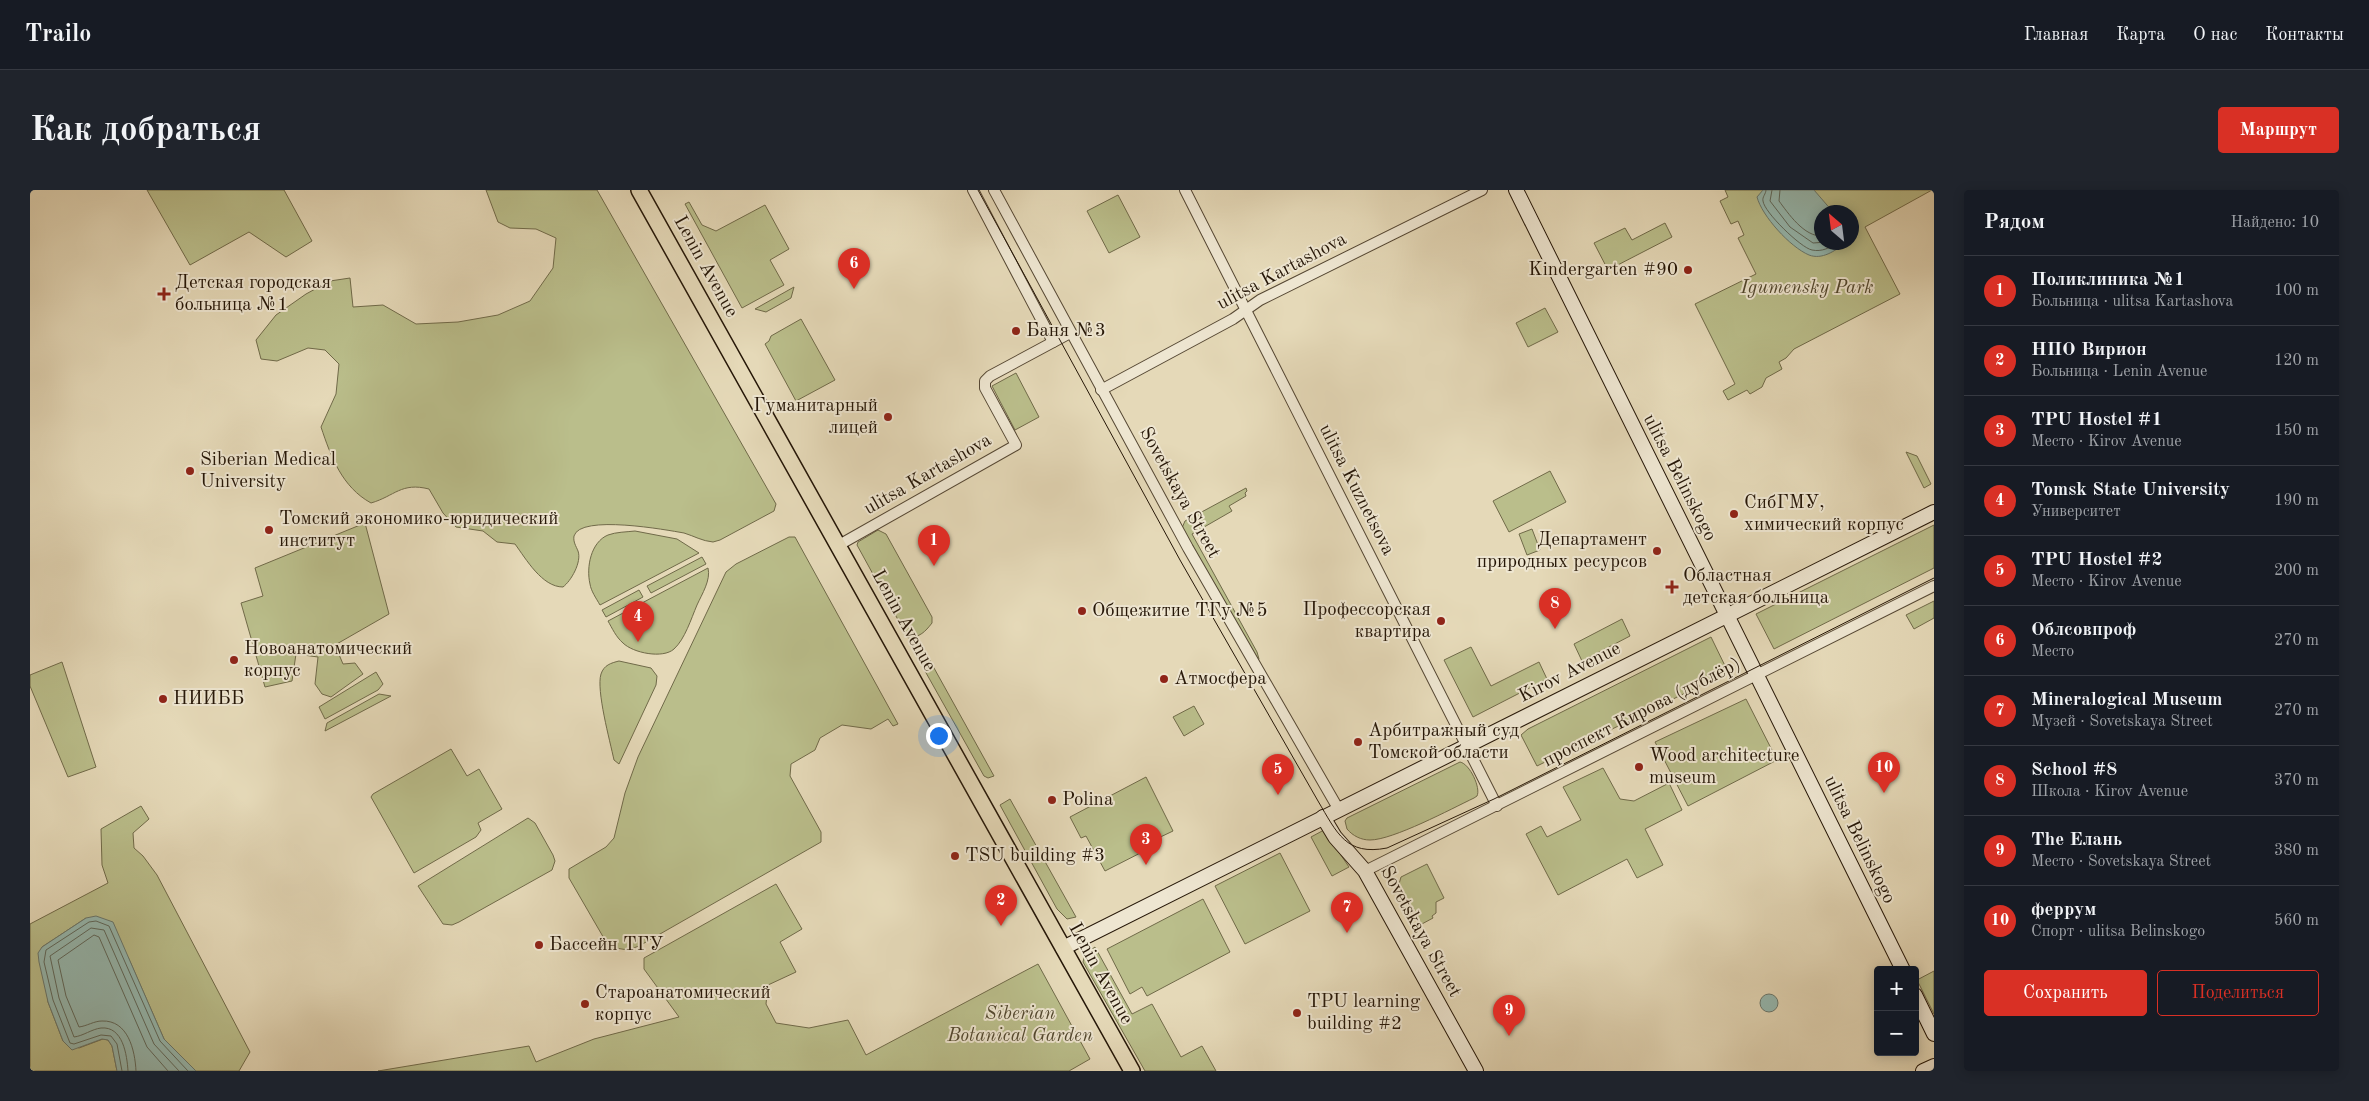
<!DOCTYPE html>
<html lang="ru">
<head>
<meta charset="utf-8">
<style>
  :root { --surface:#171b24; --page:#20242c; --text:#f1f3f6; --muted:#9ea1a6; --line:#363941; --accent:#d93025 }
  body { margin:0; font-family:"Old Standard TT",serif; background:var(--page); color:var(--text) }
  .controls { position:absolute; right:15px; bottom:15px; display:grid; overflow:hidden; border-radius:5px; box-shadow:0 2px 12px #0003 }
  .controls button { width:45px; height:45px; display:grid; place-items:center; padding:0; border:0; border-bottom:1px solid var(--line); background:var(--surface); color:var(--text); font:25px sans-serif }
  .compass { position:absolute; left:1784px; top:15px; width:45px; height:45px; border-radius:50%; background:var(--surface); box-shadow:0 2px 12px #0003; rotate:332deg }
  .you { position:absolute; left:908px; top:545px; width:18px; height:18px; margin:-12px; border:4px solid #fff; border-radius:50%; background:#1a73e8; box-shadow:0 0 0 8px #1a73e833 }
  .badge { display:grid; place-items:center; width:32px; height:32px; border-radius:50%; background:var(--accent); color:#fff; font-size:16px; font-weight:700 }
  .pin { position:absolute; translate:-50% -41px; filter:drop-shadow(0 1px 2px #0008) }
  .pin::after { content:''; position:absolute; top:26px; width:18px; height:15px; background:inherit; clip-path:polygon(0 0,100% 0,50% 100%) }
  .list { margin:0; padding:0; list-style:none }
  h2 { display:flex; justify-content:space-between; align-items:center; height:65px; margin:0; padding:0 20px; font-size:21px }
  h2 small { font-size:16px; font-weight:400; color:var(--muted) }
  .list li { display:grid; grid-template-columns:32px 1fr auto; gap:15px; align-items:center; box-sizing:border-box; height:70px; padding:0 20px; border-top:1px solid var(--line) }
  .list b { display:block; font-size:19px; white-space:nowrap }
  .list p { margin:0; font-size:16px; white-space:nowrap; color:var(--muted) }
  .list em { font-size:16px; font-style:normal; color:var(--muted) }
  .actions { display:flex; gap:10px; padding:15px 20px }
  .actions a { flex:1; padding:11px 0; border:1px solid var(--accent); border-radius:5px; text-align:center; font-size:18px; color:var(--accent) }
  .actions .main { background:var(--accent); color:#fff }
  .map { position:relative; flex:none; width:1904px; height:881px; overflow:hidden; border-radius:5px }
  header { display:flex; align-items:center; gap:30px; box-sizing:border-box; height:70px; padding:0 25px; background:var(--surface); border-bottom:1px solid var(--line) }
  header strong { font-size:24px }
  nav { display:flex; gap:28px; margin-inline-start:auto; font-size:18px }
  .intro { display:flex; align-items:center; justify-content:space-between; box-sizing:border-box; height:120px; padding:0 30px }
  h1 { margin:0; font-size:35px }
  .button { padding:12px 22px; border-radius:5px; background:var(--accent); color:#fff; font-size:18px; font-weight:700 }
  main { display:flex; gap:30px; padding:0 30px }
  aside { flex:1; background:var(--surface); border-radius:5px; box-shadow:0 2px 12px #0003 }
  .map>svg:first-child { display:block }
  .green { fill:#babe8b; stroke:#706a49; fill-rule:evenodd }
  .water { fill:#96bab2; stroke:#69786e }
  .lines { fill:none; stroke-linecap:round; stroke-linejoin:round }
  .shore { stroke:#5e685c; stroke-width:1 }
  .street-casing { stroke:#554733; stroke-width:12 }
  .secondary-casing { stroke:#251607; stroke-width:16 }
  .primary-casing { stroke:#251607; stroke-width:18 }
  .street { stroke:#eee6d1; stroke-width:10 }
  .secondary { stroke:#eee6d1; stroke-width:14 }
  .primary { stroke:#e5d9b8; stroke-width:15 }
  .tram { stroke:#251607; stroke-width:1 }
  .poi-dot { fill:#8f2418; stroke:#eee6d1; stroke-width:2 }
  .labels { text-anchor:middle; dominant-baseline:central; stroke-width:4; stroke-linejoin:round; paint-order:stroke }
  .street-label { font-size:19px; fill:#251607; stroke:#eee6d1 }
  .poi-label { font-size:19px; fill:#251607; stroke:#eee6d1; text-anchor:start }
  .park-label { font-size:19px; font-style:italic; fill:#52482f; stroke:#eee6d1 }
</style>
</head>
<body>
<header>
<strong>Trailo</strong>
<nav><a>Главная</a><a>Карта</a><a>О нас</a><a>Контакты</a></nav>
</header>
<div class="intro"><h1>Как добраться</h1><a class="button">Маршрут</a></div>
<main>
<div class="map">
<svg width="1904" height="881" viewBox="0 0 1904 881">
  <rect width="100%" height="100%" fill="#e5d9b8"/>
  <filter id="stains"><feTurbulence type="fractalNoise" baseFrequency=".004" numOctaves="4"/><feColorMatrix values="0 0 0 0 .2 0 0 0 0 .09 0 0 0 0 .02 0 0 0 .5 -.17"/></filter>
  <radialGradient id="worn" r=".72"><stop offset=".6" stop-color="#630" stop-opacity="0"/><stop offset="1" stop-color="#630" stop-opacity=".3"/></radialGradient>
  <g class="green">
    <polygon points="117,0 254,0 282,51 256,67 219,42 160,75"/>
    <path d="M456 0H567L746 314 744 321 690 350 683 352C672 351 664 346 654 343 637 340 550 324 544 346 543 352 546 356 548 361 552 372 541 391 533 397 512 397 496 369 485 354L467 352 453 341 426 337 413 323 399 299C371 292 365 306 341 313 312 297 301 267 291 237L306 204 309 174 295 160 278 158 247 171 231 169 226 150 246 125 276 104 300 91 320 88 323 117 353 115 386 134 428 132 468 125 500 111 523 78 526 48 506 39 480 38 468 32Z"/>
    <path d="M1695 0H1902L1835 37 1870 104 1764 159 1756 168 1749 172 1752 179 1736 188 1732 197 1720 204 1717 200 1698 210 1693 201 1705 194 1665 114 1726 84 1708 48 1714 45 1708 31 1701 34 1690 11 1698 7ZM1792 22H1822V52H1792Z"/>
    <polygon points="1088,5 1110,47 1079,63 1057,21"/>
    <polygon points="659,12 672,35 686,41 735,15 759,59 740,70 754,95 712,118 655,14"/>
    <polygon points="1635,33 1642,47 1578,80 1564,53 1595,38 1602,50"/>
    <polygon points="764,97 761,108 736,122 725,119"/>
    <polygon points="1515,118 1528,142 1498,157 1486,133"/>
    <polygon points="771,129 805,190 766,211 735,154 739,151 741,146"/>
    <polygon points="986,183 1009,227 985,240 962,196"/>
    <polygon points="1876,262 1887,266 1901,294 1894,298"/>
    <polygon points="1520,281 1536,312 1479,342 1463,311"/>
    <polygon points="1216,298 1217,301 1215,303 1216,306 1199,316 1202,321 1162,344 1227,462 1229,469 1227,472 1152,338 1155,331"/>
    <polygon points="335,333 359,424 305,455 313,474 325,473 333,484 301,507 292,504 285,494 288,467 266,464 262,491 235,497 211,413 233,406 225,378"/>
    <polygon points="1904,335 1904,378 1744,459 1726,424"/>
    <polygon points="1502,339 1510,360 1497,365 1489,344"/>
    <path d="M848 340 856 344 902 427V433C895 442 890 447 878 448L827 355 828 352Z"/>
    <path d="M605 341 647 349 669 363 570 415C566 408 561 401 560 394 556 377 561 352 578 345 586 342 596 342 605 341Z"/>
    <polygon points="759,347 765,347 868,534 863,536 858,529 841,539 812,535 790,548 785,560 761,574 760,586 791,642 791,652 609,756 598,760 579,757 539,688 539,679 576,657 584,648 595,603 608,567 696,382 706,374"/>
    <polygon points="672,367 676,374 621,403 617,396"/>
    <path d="M678 378C681 390 672 404 667 415 661 429 655 449 644 459 633 469 603 463 593 453 586 447 582 438 578 431Z"/>
    <polygon points="609,400 613,407 576,427 572,420"/>
    <polygon points="1904,411 1904,428 1884,439 1876,425"/>
    <polygon points="1592,429 1600,446 1552,471 1544,454"/>
    <polygon points="1681,447 1698,482 1507,576 1491,545 1498,539"/>
    <polygon points="1441,457 1461,496 1509,472 1517,489 1443,527 1414,470"/>
    <polygon points="899,469 964,586 958,588 954,586 895,481 894,476"/>
    <path d="M589 471 621 478 627 486 626 495 589 574 584 570C580 551 566 500 571 484 574 475 581 473 589 471Z"/>
    <polygon points="32,472 66,577 38,587 0,496 0,485"/>
    <polygon points="346,482 353,494 348,500 295,529 289,517"/>
    <polygon points="349,504 361,506 295,541 297,533"/>
    <polygon points="1716,509 1747,570 1658,616 1625,552"/>
    <polygon points="1164,516 1174,534 1154,546 1143,527"/>
    <polygon points="421,559 437,586 449,579 472,619 448,633 451,640 446,647 384,683 341,607 343,604"/>
    <path d="M1430 572C1440 574 1451 598 1447 606L1444 608C1421 619 1363 650 1340 650 1331 650 1323 646 1317 639L1315 631 1317 628Z"/>
    <polygon points="1573,578 1590,609 1604,611 1639,593 1652,620 1615,639 1633,675 1607,688 1597,669 1528,705 1496,644 1511,636 1517,647 1551,630 1533,597"/>
    <polygon points="1116,587 1143,641 1122,651 1124,656 1075,681 1056,646 1051,648 1040,627"/>
    <polygon points="980,609 1046,727 1037,729 1027,719 970,615"/>
    <polygon points="111,616 119,629 103,643 104,658 113,666 127,685 220,862 209,881 166,881 134,849 98,767 56,728 12,757 18,812 33,851 49,858 73,849 78,850 82,856 87,881 0,881 0,734 78,693 72,675 71,639"/>
    <polygon points="498,628 505,633 523,665 525,671 522,680 429,732 422,735 413,734 388,696"/>
    <polygon points="1294,640 1319,677 1302,686 1281,647"/>
    <polygon points="1250,663 1280,721 1215,754 1185,696"/>
    <polygon points="1397,674 1414,708 1406,712 1406,723 1402,726 1403,728 1390,735 1369,694 1371,687"/>
    <polygon points="746,694 772,739 750,752 766,782 738,795 736,814 746,833 779,838 818,830 836,865 1008,774 1060,869 1039,881 348,881 499,856 506,872 564,849 649,827 614,779 614,768"/>
    <polygon points="1173,709 1200,762 1117,806 1112,797 1100,804 1077,759"/>
    <polygon points="1065,757 1102,824 1122,814 1151,867 1172,856 1186,881 1115,881 1053,772 1055,764"/>
    <polygon points="1904,781 1904,824 1887,790"/>
  </g>
  <g class="water">
    <path d="M1733 0H1784L1803 22H1792V52L1815 53C1805 61 1792 70 1779 65 1760 57 1732 26 1727 7Z"/>
    <polygon points="66,726 83,732 134,849 166,881 87,881 82,856 78,850 72,849 42,860 33,851 18,812 9,772 8,763 12,757 56,728"/>
    <circle cx="1739" cy="813" r="9"/>
  </g>
  <g class="lines">
    <g class="shore">
      <path d="M1736 0C1736 4 1732 7 1733 11 1734 22 1771 58 1782 60 1792 62 1800 58 1808 52"/>
      <polyline points="1742,0 1740,11 1760,37 1783,53 1797,52"/>
      <path d="M1750 0 1749 11C1758 23 1774 47 1792 46"/>
      <polyline points="92,881 87,854 81,846 71,845 44,854 40,853 23,810 14,772 16,760 59,732 66,731 79,736 130,851 158,881"/>
      <path d="M98 881C97 865 93 836 71 838 62 839 53 846 44 847L29 808 20 766 61 738 74 740 124 854 149 881"/>
      <path d="M106 881C105 860 98 830 72 831 64 831 57 836 49 837L36 806 28 770 64 745 69 747 117 857 138 881"/>
    </g>
    <defs>
      <g id="street">
        <polyline points="943,0 1023,152"/>
        <polyline points="964,0 1158,358 1309,620"/>
        <polyline points="1155,0 1467,616"/>
        <polyline points="1071,200 1203,129 1230,110 1452,0"/>
        <polyline points="809,355 986,255 955,198 955,191 960,186 1040,143"/>
        <polyline points="1335,681 1904,396"/>
      </g>
      <g id="secondary">
        <polyline points="1486,0 1873,780"/>
        <polyline points="1293,627 1305,647 1335,681 1446,881"/>
        <polyline points="1033,758 1904,322"/>
        <polyline points="1885,805 1904,844"/>
        <polyline points="1893,881 1904,876"/>
      </g>
      <polyline id="primary" points="609,0 1102,881"/>
    </defs>
    <use href="#street" class="street-casing"/>
    <use href="#secondary" class="secondary-casing"/>
    <use href="#primary" class="primary-casing"/>
    <use href="#street" class="street"/>
    <use href="#secondary" class="secondary"/>
    <use href="#primary" class="primary"/>
    <path class="tram" d="M948 0 1150 370 1288 611C1307 643 1316 666 1357 658L1464 609 1904 388"/>
  </g>
  <g class="poi-dot">
    <circle cx="1658" cy="80" r="5"/>
    <path d="M131.5 96.5h5v5h5v5h-5v5h-5v-5h-5v-5h5z"/>
    <circle cx="986" cy="141" r="5"/>
    <circle cx="858" cy="227" r="5"/>
    <circle cx="160" cy="281" r="5"/>
    <circle cx="1704" cy="324" r="5"/>
    <circle cx="239" cy="340" r="5"/>
    <circle cx="1627" cy="361" r="5"/>
    <path d="M1639.5 389.5h5v5h5v5h-5v5h-5v-5h-5v-5h5z"/>
    <circle cx="1052" cy="421" r="5"/>
    <circle cx="1411" cy="431" r="5"/>
    <circle cx="204" cy="470" r="5"/>
    <circle cx="1134" cy="489" r="5"/>
    <circle cx="133" cy="509" r="5"/>
    <circle cx="1328" cy="552" r="5"/>
    <circle cx="1609" cy="577" r="5"/>
    <circle cx="1022" cy="610" r="5"/>
    <circle cx="925" cy="666" r="5"/>
    <circle cx="509" cy="755" r="5"/>
    <circle cx="555" cy="814" r="5"/>
    <circle cx="1267" cy="823" r="5"/>
  </g>
  <g class="labels">
    <g class="street-label">
      <text transform="translate(675 77) rotate(61)">Lenin Avenue</text>
      <text transform="translate(1252 82) rotate(-28)">ulitsa Kartashova</text>
      <text transform="translate(898 285) rotate(-30)">ulitsa Kartashova</text>
      <text transform="translate(1649 288) rotate(63)">ulitsa Belinskogo</text>
      <text transform="translate(1326 300) rotate(63)">ulitsa Kuznetsova</text>
      <text transform="translate(1149 303) rotate(61)">Sovetskaya Street</text>
      <text transform="translate(873 431) rotate(61)">Lenin Avenue</text>
      <text transform="translate(1540 483) rotate(-27)">Kirov Avenue</text>
      <text transform="translate(1612 523) rotate(-27)">проспект Кирова (дублёр)</text>
      <text transform="translate(1829 650) rotate(64)">ulitsa Belinskogo</text>
      <text transform="translate(1390 742) rotate(61)">Sovetskaya Street</text>
      <text transform="translate(1070 784) rotate(61)">Lenin Avenue</text>
    </g>
    <g class="poi-label">
      <text x="1648" y="80" text-anchor="end">Kindergarten #90</text>
      <text x="145" y="93">Детская городская<tspan x="145" dy="22">больница №1</tspan></text>
      <text x="996" y="141">Баня №3</text>
      <text x="848" y="216" text-anchor="end">Гуманитарный<tspan x="848" dy="22">лицей</tspan></text>
      <text x="170" y="270">Siberian Medical<tspan x="170" dy="22">University</tspan></text>
      <text x="1714" y="313">СибГМУ,<tspan x="1714" dy="22">химический корпус</tspan></text>
      <text x="249" y="329">Томский экономико-юридический<tspan x="249" dy="22">институт</tspan></text>
      <text x="1617" y="350" text-anchor="end">Департамент<tspan x="1617" dy="22">природных ресурсов</tspan></text>
      <text x="1653" y="386">Областная<tspan x="1653" dy="22">детская больница</tspan></text>
      <text x="1401" y="420" text-anchor="end">Профессорская<tspan x="1401" dy="22">квартира</tspan></text>
      <text x="1062" y="421">Общежитие ТГу №5</text>
      <text x="214" y="459">Новоанатомический<tspan x="214" dy="22">корпус</tspan></text>
      <text x="1144" y="489">Атмосфера</text>
      <text x="143" y="509">НИИББ</text>
      <text x="1338" y="541">Арбитражный суд<tspan x="1338" dy="22">Томской области</tspan></text>
      <text x="1619" y="566">Wood architecture<tspan x="1619" dy="22">museum</tspan></text>
      <text x="1032" y="610">Polina</text>
      <text x="935" y="666">TSU building #3</text>
      <text x="519" y="755">Бассейн ТГУ</text>
      <text x="565" y="803">Староанатомический<tspan x="565" dy="22">корпус</tspan></text>
      <text x="1277" y="812">TPU learning<tspan x="1277" dy="22">building #2</tspan></text>
    </g>
    <g class="park-label">
      <text x="1777" y="98">Igumensky Park</text>
      <text x="990" y="824">Siberian<tspan x="990" dy="22">Botanical Garden</tspan></text>
    </g>
  </g>
  <rect width="100%" height="100%" filter="url(#stains)"/>
  <rect width="100%" height="100%" fill="url(#worn)"/>
</svg>
<div class="controls">
<button>+</button>
<button>−</button>
</div>
<svg class="compass" viewBox="-18 -18 36 36"><path d="M0-13l5 13h-10z" fill="#e53935"/><path d="M0 13l5-13h-10z" fill="#9ea1a6"/></svg>
<div class="you"></div>
<div class="pin badge" style="left:904px;top:376px">1</div>
<div class="pin badge" style="left:971px;top:736px">2</div>
<div class="pin badge" style="left:1116px;top:675px">3</div>
<div class="pin badge" style="left:608px;top:452px">4</div>
<div class="pin badge" style="left:1248px;top:605px">5</div>
<div class="pin badge" style="left:824px;top:99px">6</div>
<div class="pin badge" style="left:1317px;top:743px">7</div>
<div class="pin badge" style="left:1525px;top:439px">8</div>
<div class="pin badge" style="left:1479px;top:846px">9</div>
<div class="pin badge" style="left:1854px;top:603px">10</div>
</div>
<aside>
<h2>Рядом<small>Найдено: 10</small></h2>
<ul class="list">
<li><span class="badge">1</span><div><b>Поликлиника №1</b><p>Больница · ulitsa Kartashova</p></div><em>100 m</em></li>
<li><span class="badge">2</span><div><b>НПО Вирион</b><p>Больница · Lenin Avenue</p></div><em>120 m</em></li>
<li><span class="badge">3</span><div><b>TPU Hostel #1</b><p>Место · Kirov Avenue</p></div><em>150 m</em></li>
<li><span class="badge">4</span><div><b>Tomsk State University</b><p>Университет</p></div><em>190 m</em></li>
<li><span class="badge">5</span><div><b>TPU Hostel #2</b><p>Место · Kirov Avenue</p></div><em>200 m</em></li>
<li><span class="badge">6</span><div><b>Облсовпроф</b><p>Место</p></div><em>270 m</em></li>
<li><span class="badge">7</span><div><b>Mineralogical Museum</b><p>Музей · Sovetskaya Street</p></div><em>270 m</em></li>
<li><span class="badge">8</span><div><b>School #8</b><p>Школа · Kirov Avenue</p></div><em>370 m</em></li>
<li><span class="badge">9</span><div><b>The Елань</b><p>Место · Sovetskaya Street</p></div><em>380 m</em></li>
<li><span class="badge">10</span><div><b>феррум</b><p>Спорт · ulitsa Belinskogo</p></div><em>560 m</em></li>
</ul>
<div class="actions"><a class="main">Сохранить</a><a>Поделиться</a></div>
</aside>
</main>
</body>
</html>
